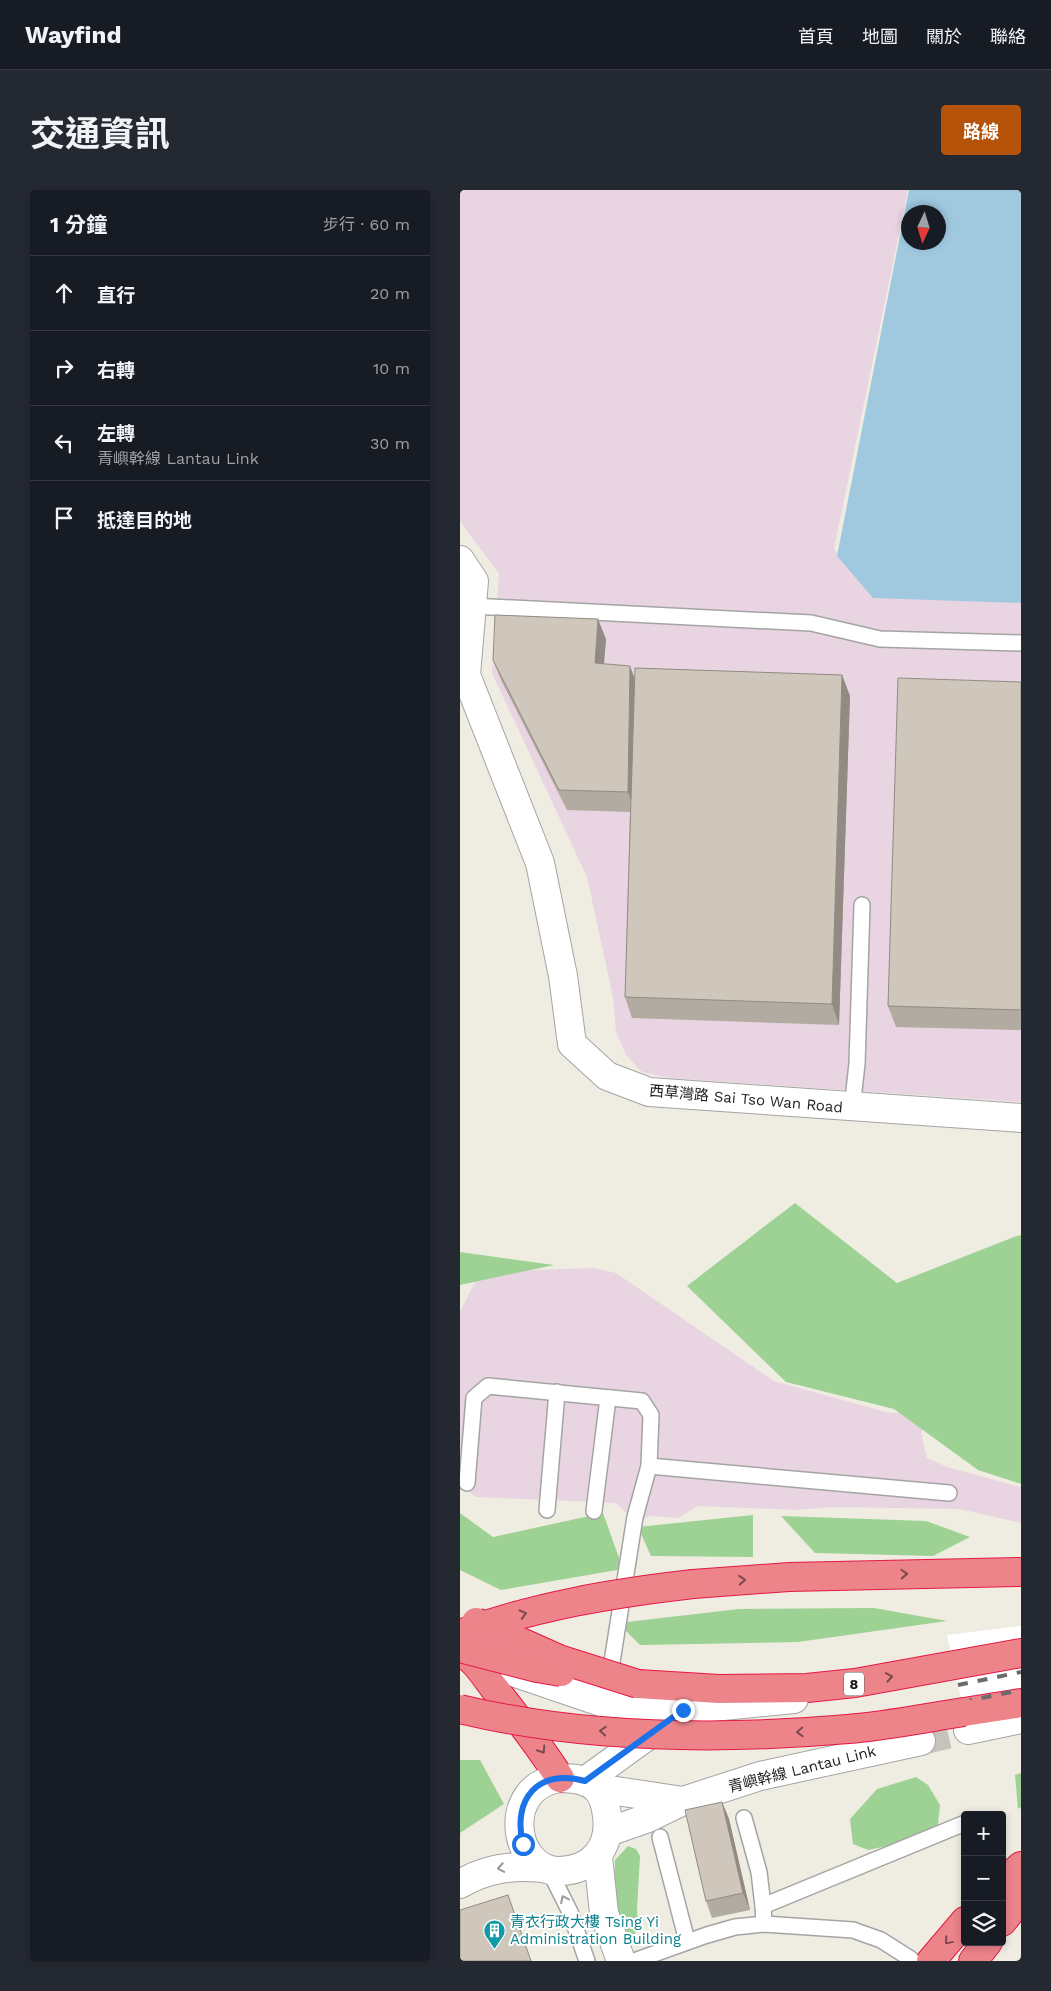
<!DOCTYPE html>
<html lang="zh-TW">
<head>
<meta charset="utf-8">
<style>
  :root { --surface:#171b24; --page:#242831; --text:#f1f3f6; --muted:#9ea1a6; --line:#363941; --accent:#b45309 }
  body { margin:0; font-family:"Work Sans","Noto Sans TC",sans-serif; background:var(--page); color:var(--text) }
  .controls { position:absolute; right:15px; bottom:15px; display:grid; overflow:hidden; border-radius:5px; box-shadow:0 2px 8px #0003 }
  .controls button { width:45px; height:45px; display:grid; place-items:center; padding:0; border:0; border-bottom:1px solid var(--line); background:var(--surface); color:var(--text); font:25px sans-serif }
  .compass { position:absolute; left:441px; top:15px; width:45px; height:45px; border-radius:50%; background:var(--surface); box-shadow:0 2px 8px #0003; rotate:184deg }
  .stop { position:absolute; width:15px; height:15px; margin:-11px; border:4px solid #1a73e8; border-radius:50%; background:#fff }
  .stop.end { background:#1a73e8; border-color:#fff; box-shadow:0 1px 5px #0008 }
  .list { margin:0; padding:0; list-style:none }
  h2 { display:flex; justify-content:space-between; align-items:center; height:65px; margin:0; padding:0 20px; font-size:21px }
  h2 small { font-size:16px; font-weight:400; color:var(--muted) }
  .list li { display:grid; grid-template-columns:32px 1fr auto; gap:15px; align-items:center; box-sizing:border-box; height:75px; padding:0 20px; border-top:1px solid var(--line) }
  .list b { display:block; font-size:19px; white-space:nowrap }
  .list p { margin:0; font-size:16px; white-space:nowrap; color:var(--muted) }
  .list em { font-size:16px; font-style:normal; color:var(--muted) }
  .icon { flex:none; width:28px; height:28px; fill:none; stroke:currentColor; stroke-width:2; stroke-linecap:round; stroke-linejoin:round }
  .map { position:relative; flex:none; width:561px; height:1771px; overflow:hidden; border-radius:5px }
  header { display:flex; align-items:center; gap:30px; box-sizing:border-box; height:70px; padding:0 25px; background:var(--surface); border-bottom:1px solid var(--line) }
  header strong { font-size:24px }
  nav { display:flex; gap:28px; margin-inline-start:auto; font-size:18px }
  .intro { display:flex; align-items:center; justify-content:space-between; box-sizing:border-box; height:120px; padding:0 30px }
  h1 { margin:0; font-size:35px }
  .button { padding:12px 22px; border-radius:5px; background:var(--accent); color:#fff; font-size:18px; font-weight:700 }
  main { display:flex; gap:30px; padding:0 30px }
  aside { flex:1; background:var(--surface); border-radius:5px; box-shadow:0 2px 8px #0003 }
  .map>svg:first-child { display:block }
  .industrial { fill:#e9d4e2 }
  .forest { fill:#9ed194 }
  .water { fill:#a0c9e0; fill-rule:evenodd }
  .pier { fill:#fff }
  .lines { fill:none; stroke-linecap:round; stroke-linejoin:round }
  .street-tunnel { stroke:#c5c3bb; stroke-width:28; stroke-dasharray:28 14; stroke-linecap:butt }
  .lane-casing { stroke:#a4a4a4; stroke-width:18 }
  .street-casing { stroke:#a4a4a4; stroke-width:30 }
  .highway-casing { stroke:#e51844; stroke-width:30 }
  .lane { stroke:#fff; stroke-width:15 }
  .street { stroke:#fff; stroke-width:28 }
  .highway { stroke:#ec848a; stroke-width:28 }
  .rail { stroke:#6b6b6b; stroke-width:4; stroke-dasharray:10 10; stroke-linecap:butt }
  .highway-bridge-casing { stroke:#e51844; stroke-width:30; stroke-linecap:butt }
  .highway-bridge { stroke:#ec848a; stroke-width:28 }
  .wall { fill:#b2aba1 }
  .shaded-wall { fill:#918b83 }
  .building { fill:#cfc7bb; stroke:#918b83 }
  .oneway { stroke:#7a4b4e }
  .oneway2 { stroke:#999 }
  .route { stroke:#1a73e8; stroke-width:6 }
  .labels { text-anchor:middle; dominant-baseline:central; stroke-width:4; stroke-linejoin:round; paint-order:stroke }
  .shield { fill:#fff; stroke:#616161; stroke-width:1 }
  .shield-label { font-size:14px; font-weight:bold; fill:#1d1d1d }
  .street-label { font-size:15px; fill:#1d1d1d; stroke:#fff }
  .culture-label { font-size:15px; fill:#0d838f; stroke:#fff; text-anchor:start }
</style>
</head>
<body>
<header>
<strong>Wayfind</strong>
<nav><a>首頁</a><a>地圖</a><a>關於</a><a>聯絡</a></nav>
</header>
<div class="intro"><h1>交通資訊</h1><a class="button">路線</a></div>
<main>
<aside>
<h2>1 分鐘<small>步行 · 60 m</small></h2>
<ul class="list">
<li><svg class="icon" aria-label="ahead" viewBox="0 0 24 24"><path d="M12 20V5M6 11l6-6 6 6"/></svg><div><b>直行</b></div><em>20 m</em></li>
<li><svg class="icon" aria-label="right" viewBox="0 0 24 24"><path d="M7 20v-9h11M14 6l5 5-5 5"/></svg><div><b>右轉</b></div><em>10 m</em></li>
<li><svg class="icon" aria-label="left" viewBox="0 0 24 24"><path d="M17 20v-9H6M10 6l-5 5 5 5"/></svg><div><b>左轉</b><p>青嶼幹線 Lantau Link</p></div><em>30 m</em></li>
<li><svg class="icon" aria-label="arrive" viewBox="0 0 24 24"><path d="M6 21V4h12l-3 4 3 4H6"/></svg><div><b>抵達目的地</b></div></li>
</ul>
</aside>
<div class="map">
<svg width="561" height="1771" viewBox="0 0 561 1771">
  <rect width="100%" height="100%" fill="#efede2"/>
  <g class="industrial">
    <polygon points="0,0 448,0 374,359 412,407 561,413 561,912 208,888 182,882 166,865 156,842 153,807 127,687 32,483 39,384 0,331"/>
    <polygon points="133,1078 156,1083 314,1191 426,1222 437,1223 457,1198 464,1235 461,1243 467,1268 487,1277 561,1297 561,1333 500,1319 370,1317 338,1320 238,1316 218,1328 189,1326 181,1332 175,1331 156,1313 16,1307 0,1295 0,1122 20,1082"/>
  </g>
  <g class="forest">
    <polygon points="335,1013 437,1093 554,1047 561,1045 561,1294 518,1280 434,1219 326,1192 227,1096"/>
    <polygon points="0,1062 94,1075 0,1095"/>
    <polygon points="0,1323 33,1347 143,1323 163,1379 41,1400 0,1380"/>
    <polygon points="293,1325 293,1367 191,1366 178,1337"/>
    <polygon points="321,1326 466,1331 510,1347 473,1366 355,1363"/>
    <polygon points="414,1418 487,1431 338,1452 180,1455 158,1433 279,1419"/>
    <polygon points="0,1570 20,1570 44,1614 0,1643"/>
    <polygon points="561,1583 561,1617 558,1619 555,1585"/>
    <polygon points="456,1587 468,1595 480,1615 478,1635 432,1655 408,1660 393,1654 390,1629 417,1599"/>
    <path d="M168 1656 176 1659 180 1666 177 1718 178 1738 172 1748C153 1726 154 1698 155 1670Z"/>
  </g>
  <path class="water" d="M449 0H561V413L413 408 377 366ZM448 22H478V52H448Z"/>
  <polygon class="pier" points="561,1436 561,1542 511,1553 487,1445"/>
  <g class="lines">
    <polyline class="street-tunnel" points="461,1551 508,1540"/>
    <defs>
      <g id="lane">
        <polyline points="12,416 351,433 420,449 561,453"/>
        <polyline points="392,918 397,874 402,715"/>
        <polyline points="189,1276 489,1303"/>
        <polyline points="7,1293 14,1208 28,1196 182,1211 191,1225 189,1276 175,1327 151,1478 147,1491"/>
        <polyline points="87,1320 97,1202"/>
        <polyline points="134,1321 148,1208"/>
        <polyline points="284,1628 299,1682 303,1716"/>
        <polyline points="200,1647 227,1751"/>
        <polyline points="89,1680 110,1722 127,1771"/>
        <polyline points="304,1734 303,1716 505,1633"/>
        <polyline points="174,1771 247,1745 275,1737 304,1734 393,1740 421,1750 451,1769"/>
      </g>
      <g id="street">
        <polyline points="0,370 14,391 6,485 80,673 103,786 112,854 147,886 189,902 561,928"/>
        <polyline points="53,1482 141,1512 223,1520 334,1509"/>
        <polyline points="508,1540 561,1529"/>
        <path d="M100 1588C113 1588 126 1589 136 1598 144 1606 146 1616 147 1626 151 1658 132 1680 100 1681 52 1682 40 1596 100 1588Z"/>
        <polyline points="125,1591 201,1536"/>
        <polyline points="136,1598 223,1611"/>
        <polyline points="148,1642 188,1628 223,1611 300,1586 461,1551"/>
        <polyline points="138,1666 144,1723 161,1771"/>
        <path d="M0 1694C27 1678 53 1675 84 1678"/>
      </g>
      <g id="highway">
        <polyline points="233,1394 329,1387 561,1382"/>
        <path d="M0 1462C15 1469 24 1485 34 1498 57 1527 80 1557 100 1588"/>
        <polyline points="178,1494 259,1499 347,1498 395,1493 561,1463"/>
        <polyline points="504,1522 561,1513"/>
        <polyline points="542,1693 561,1676"/>
        <polyline points="542,1732 561,1708"/>
        <polyline points="471,1771 505,1731"/>
        <polyline points="513,1771 528,1752"/>
      </g>
    </defs>
    <use href="#lane" class="lane-casing"/>
    <use href="#street" class="street-casing"/>
    <use href="#highway" class="highway-casing"/>
    <use href="#lane" class="lane"/>
    <use href="#street" class="street"/>
    <use href="#highway" class="highway"/>
    <g class="rail">
      <polyline points="498,1495 561,1482"/>
      <polyline points="502,1512 561,1500"/>
    </g>
    <defs>
      <g id="highway-bridge">
        <polyline points="16,1432 99,1469 178,1494"/>
        <path d="M0 1444C75 1416 154 1403 233 1394"/>
        <polyline points="0,1458 77,1478 101,1482"/>
        <path d="M0 1519C124 1549 261 1550 388 1539 426 1536 465 1528 504 1522"/>
      </g>
    </defs>
    <use href="#highway-bridge" class="highway-bridge-casing"/>
    <use href="#highway-bridge" class="highway-bridge"/>
  </g>
  <g class="wall">
    <polygon points="146,449 144,474 175,488 382,485 390,506 379,835 172,828 165,807 170,622 107,620 41,490 33,470"/>
    <polygon points="561,492 561,840 436,837 428,816"/>
    <polygon points="262,1612 269,1629 290,1720 252,1728 246,1711"/>
  </g>
  <g class="shaded-wall">
    <polygon points="138,429 146,449 142,494 135,473"/>
    <polygon points="170,476 178,497 175,622 168,602"/>
    <polygon points="382,485 390,506 379,835 372,814"/>
    <polygon points="262,1612 269,1629 290,1720 283,1703"/>
  </g>
  <g class="building">
    <polygon points="35,425 138,429 135,473 170,476 168,602 99,600 33,470"/>
    <polygon points="175,478 382,485 372,814 165,807"/>
    <polygon points="438,488 561,492 561,820 428,816"/>
    <polygon points="262,1612 283,1703 246,1711 225,1620"/>
    <polygon points="48,1705 71,1771 0,1771 0,1720"/>
  </g>
  <defs><path id="oneway-chevron" d="M-2-3.5L2.5 0L-2 3.5" fill="none" stroke-width="1.6" stroke-linecap="round" stroke-linejoin="round" transform="scale(1.25)"/></defs>
  <g class="oneway">
    <use href="#oneway-chevron" transform="translate(444 1384) rotate(-2)"/>
    <use href="#oneway-chevron" transform="translate(282 1390) rotate(-4)"/>
    <use href="#oneway-chevron" transform="translate(63 1424) rotate(-15)"/>
    <use href="#oneway-chevron" transform="translate(429 1487) rotate(-10)"/>
    <use href="#oneway-chevron" transform="translate(143 1541) rotate(-176)"/>
    <use href="#oneway-chevron" transform="translate(340 1542) rotate(177)"/>
    <use href="#oneway-chevron" transform="translate(82 1560) rotate(57)"/>
    <use href="#oneway-chevron" transform="translate(488 1751) rotate(130)"/>
  </g>
  <g class="oneway2">
    <use href="#oneway-chevron" transform="translate(41 1678) rotate(170)"/>
    <use href="#oneway-chevron" transform="translate(104 1709) rotate(-116)"/>
  </g>
  <g class="lines">
    <path class="route" d="M63 1654C52 1609 78 1578 125 1591L223 1520"/>
  </g>
  <defs>
    <symbol id="building-pin" viewBox="-11 -11 22 30"><path d="M0 17L-7.5 6A9.5 9.5 0 1 1 7.5 6Z" fill="#0f9aa8" stroke="#fff"/><path d="M-4-6H4V6H1V3H-1V6H-4ZM-2.5-4.3h1.7v1.8h-1.7ZM.8-4.3h1.7v1.8H.8ZM-2.5-1h1.7V.8h-1.7ZM.8-1h1.7V.8H.8Z" fill="#fff"/></symbol>
  </defs>
  <g fill-rule="evenodd">
    <use href="#building-pin" x="22" y="1728" width="25" height="34"/>
  </g>
  <g class="labels">
    <rect class="shield" x="384" y="1482.5" width="20" height="23" rx="4"/>
    <g class="shield-label">
      <text x="394" y="1494">8</text>
    </g>
    <g class="street-label">
      <text transform="translate(286 909) rotate(5)">西草灣路 Sai Tso Wan Road</text>
      <text transform="translate(342 1579) rotate(-14)">青嶼幹線 Lantau Link</text>
    </g>
    <g class="culture-label">
      <text x="50" y="1732">青衣行政大樓 Tsing Yi<tspan x="50" dy="17">Administration Building</tspan></text>
    </g>
  </g>
</svg>
<div class="controls">
<button>+</button>
<button>−</button>
<button><svg class="icon" aria-label="layers" viewBox="0 0 24 24"><path d="M12 4l9 5-9 5-9-5zM3 14l9 5 9-5"/></svg></button>
</div>
<svg class="compass" viewBox="-18 -18 36 36"><path d="M0-13l5 13h-10z" fill="#e53935"/><path d="M0 13l5-13h-10z" fill="#9ea1a6"/></svg>
<div class="stop" style="left:63px;top:1654px"></div>
<div class="stop end" style="left:223px;top:1520px"></div>
</div>
</main>
</body>
</html>
